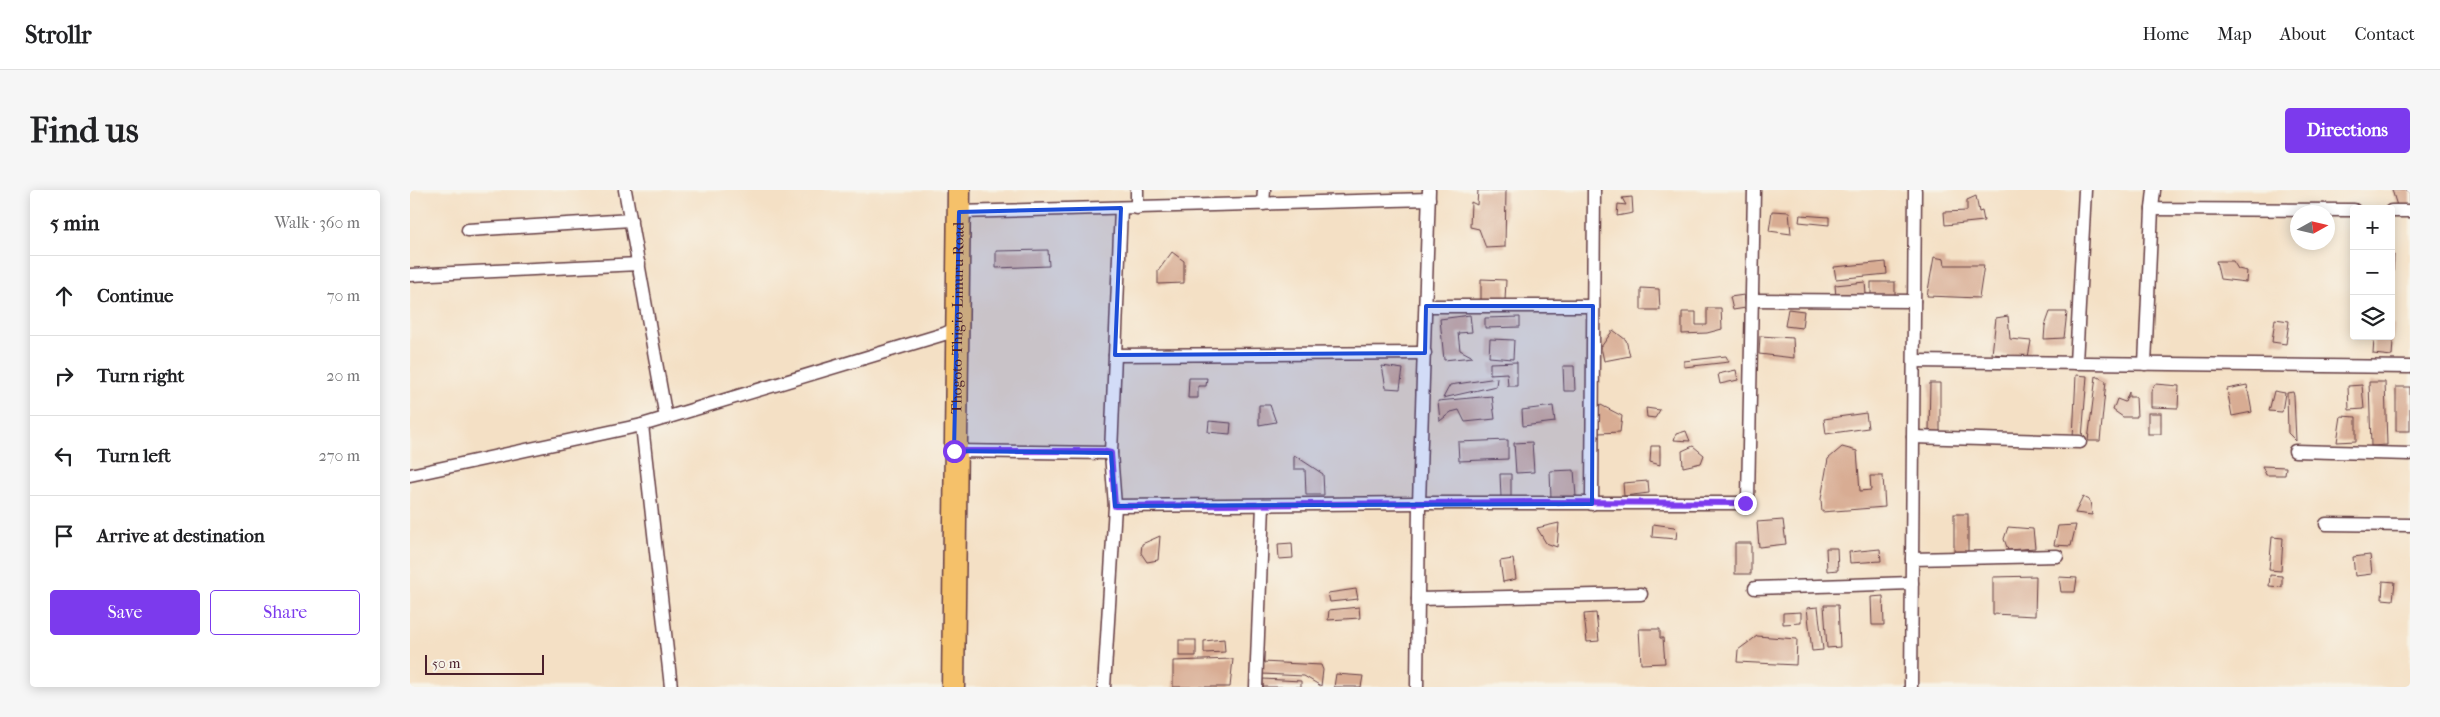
<!DOCTYPE html>
<html lang="en">
<head>
<meta charset="utf-8">
<style>
  :root { --surface:#fff; --page:#f6f6f6; --text:#202124; --muted:#757577; --line:#e0e0e0; --accent:#7c3aed }
  body { margin:0; font-family:"IM FELL French Canon",serif; background:var(--page); color:var(--text) }
  .controls { position:absolute; right:15px; top:15px; display:grid; overflow:hidden; border-radius:5px; box-shadow:0 2px 12px #0003 }
  .controls button { width:45px; height:45px; display:grid; place-items:center; padding:0; border:0; border-bottom:1px solid var(--line); background:var(--surface); color:var(--text); font:25px sans-serif }
  .compass { position:absolute; left:1880px; top:15px; width:45px; height:45px; border-radius:50%; background:var(--surface); box-shadow:0 2px 12px #0003; rotate:82deg }
  .scale { position:absolute; left:15px; bottom:12px; width:119px; box-sizing:border-box; padding-left:5px; border:2px solid #4a1f2b; border-top:0; font-size:14px; line-height:18px; white-space:nowrap; color:#4a1f2b; -webkit-text-stroke:4px #f7f3e8; paint-order:stroke }
  .stop { position:absolute; width:15px; height:15px; margin:-11px; border:4px solid #7c3aed; border-radius:50%; background:#fff }
  .stop.end { background:#7c3aed; border-color:#fff; box-shadow:0 1px 5px #0008 }
  .list { margin:0; padding:0; list-style:none }
  h2 { display:flex; justify-content:space-between; align-items:center; height:65px; margin:0; padding:0 20px; font-size:21px }
  h2 small { font-size:16px; font-weight:400; color:var(--muted) }
  .list li { display:grid; grid-template-columns:32px 1fr auto; gap:15px; align-items:center; box-sizing:border-box; height:80px; padding:0 20px; border-top:1px solid var(--line) }
  .list b { display:block; font-size:19px; white-space:nowrap }
  .list em { font-size:16px; font-style:normal; color:var(--muted) }
  .actions { display:flex; gap:10px; padding:15px 20px }
  .actions a { flex:1; padding:11px 0; border:1px solid var(--accent); border-radius:5px; text-align:center; font-size:18px; color:var(--accent) }
  .actions .main { background:var(--accent); color:#fff }
  .icon { flex:none; width:28px; height:28px; fill:none; stroke:currentColor; stroke-width:2; stroke-linecap:round; stroke-linejoin:round }
  .map { position:relative; flex:none; width:2000px; height:497px; overflow:hidden; border-radius:5px }
  header { display:flex; align-items:center; gap:30px; box-sizing:border-box; height:70px; padding:0 25px; background:var(--surface); border-bottom:1px solid var(--line) }
  header strong { font-size:24px }
  nav { display:flex; gap:28px; margin-inline-start:auto; font-size:18px }
  .intro { display:flex; align-items:center; justify-content:space-between; box-sizing:border-box; height:120px; padding:0 30px }
  h1 { margin:0; font-size:35px }
  .button { padding:12px 22px; border-radius:5px; background:var(--accent); color:#fff; font-size:18px; font-weight:700 }
  main { display:flex; gap:30px; padding:0 30px }
  aside { flex:1; background:var(--surface); border-radius:5px; box-shadow:0 2px 12px #0003 }
  .map>svg:first-child { display:block }
  .building { fill:#d8ac93 }
  .lines { fill:none; stroke-linecap:round; stroke-linejoin:round }
  .street-casing { stroke:#643c42; stroke-width:15 }
  .highway-casing { stroke:#643c42; stroke-width:25 }
  .street { stroke:#fff; stroke-width:12 }
  .highway { stroke:#f5c16b; stroke-width:22 }
  .route { stroke:#7c3aed; stroke-width:6 }
  .marked { fill:#1d4ed8; fill-opacity:0.2; stroke:#1d4ed8; stroke-width:4; stroke-linejoin:round }
  .labels { text-anchor:middle; dominant-baseline:central; stroke-width:4; stroke-linejoin:round; paint-order:stroke }
  .street-label { font-size:15px; fill:#4a1f2b; stroke:#f7f3e8 }
</style>
</head>
<body>
<header>
<strong>Strollr</strong>
<nav><a>Home</a><a>Map</a><a>About</a><a>Contact</a></nav>
</header>
<div class="intro"><h1>Find us</h1><a class="button">Directions</a></div>
<main>
<aside>
<h2>5 min<small>Walk · 360 m</small></h2>
<ul class="list">
<li><svg class="icon" aria-label="ahead" viewBox="0 0 24 24"><path d="M12 20V5M6 11l6-6 6 6"/></svg><div><b>Continue</b></div><em>70 m</em></li>
<li><svg class="icon" aria-label="right" viewBox="0 0 24 24"><path d="M7 20v-9h11M14 6l5 5-5 5"/></svg><div><b>Turn right</b></div><em>20 m</em></li>
<li><svg class="icon" aria-label="left" viewBox="0 0 24 24"><path d="M17 20v-9H6M10 6l-5 5 5 5"/></svg><div><b>Turn left</b></div><em>270 m</em></li>
<li><svg class="icon" aria-label="arrive" viewBox="0 0 24 24"><path d="M6 21V4h12l-3 4 3 4H6"/></svg><div><b>Arrive at destination</b></div></li>
</ul>
<div class="actions"><a class="main">Save</a><a>Share</a></div>
</aside>
<div class="map">
<svg width="2000" height="497" viewBox="0 0 2000 497">
  <rect width="100%" height="100%" fill="#f7f3e8"/>
  <filter id="ink" filterUnits="userSpaceOnUse"><feTurbulence type="fractalNoise" baseFrequency=".02" numOctaves="2"/><feDisplacementMap in="SourceGraphic" scale="10" xChannelSelector="R" yChannelSelector="G"/><feConvolveMatrix kernelMatrix="1 2 1 2 8 2 1 2 1" color-interpolation-filters="sRGB"/></filter>
  <filter id="wash" filterUnits="userSpaceOnUse"><feTurbulence type="fractalNoise" baseFrequency=".0096" numOctaves="4" result="noise"/><feDisplacementMap in="SourceGraphic" scale="20" xChannelSelector="R" yChannelSelector="G"/><feGaussianBlur stdDeviation="1.12" result="paint"/><feColorMatrix in="noise" values="0 0 0 0 0 0 0 0 0 0 0 0 0 0 0 0 0 1.4 0 .05"/><feComposite in="paint" operator="in"/></filter>
  <g filter="url(#wash)">
    <rect width="100%" height="100%" fill="#f4e0c5"/>
    <g id="blocks">
      <g class="building">
        <polygon points="1068,0 1096,0 1095,57 1076,58 1069,39 1060,37 1061,12 1067,15"/>
        <polygon points="1982,0 2000,0 2000,16 1988,19"/>
        <polygon points="1566,6 1569,22 1572,21 1574,31 1535,35 1534,22 1557,21 1557,10"/>
        <polygon points="1222,7 1223,23 1207,26 1208,14 1216,15 1212,8"/>
        <polygon points="1362,21 1379,22 1381,44 1359,41"/>
        <polygon points="1390,25 1419,27 1419,35 1389,32"/>
        <polygon points="638,60 639,76 586,78 586,61"/>
        <polygon points="762,62 774,71 774,93 748,94 748,81"/>
        <polygon points="1981,65 1984,65 1983,84 1981,84"/>
        <polygon points="1524,67 1534,69 1535,75 1574,75 1569,108 1517,106"/>
        <polygon points="1806,71 1823,71 1828,79 1837,81 1836,92 1810,89"/>
        <polygon points="1476,72 1477,84 1426,89 1424,77"/>
        <polygon points="1071,89 1096,90 1095,111 1071,111"/>
        <polygon points="1455,92 1456,104 1426,107 1425,95"/>
        <rect x="1461" y="92" width="24" height="13"/>
        <polygon points="1231,98 1249,99 1250,120 1231,120"/>
        <polygon points="1334,105 1336,118 1323,120 1320,107"/>
        <polygon points="1297,118 1311,118 1312,139 1297,143 1272,144 1272,122 1286,122 1286,135 1297,135"/>
        <polygon points="1378,119 1394,121 1392,138 1375,136"/>
        <polygon points="1640,122 1657,122 1654,148 1634,149 1635,136"/>
        <polygon points="1060,125 1062,142 1048,143 1050,160 1063,167 1034,170 1030,129"/>
        <polygon points="1598,126 1600,149 1621,151 1618,167 1582,164 1586,128"/>
        <polygon points="1110,127 1110,137 1075,138 1075,128"/>
        <polygon points="1865,129 1879,131 1876,154 1862,152"/>
        <polygon points="1981,134 1984,135 1982,166 1963,164 1964,149 1981,146"/>
        <polygon points="1203,140 1216,150 1220,166 1194,171 1191,157"/>
        <polygon points="1350,146 1383,148 1384,168 1349,164"/>
        <polygon points="1080,149 1104,150 1103,169 1079,167"/>
        <polygon points="1316,166 1319,172 1274,177 1274,171"/>
        <polygon points="1107,172 1107,196 1098,196 1097,183 1080,184 1080,173"/>
        <polygon points="972,176 993,179 990,199 976,198"/>
        <polygon points="1153,176 1164,176 1165,201 1154,201"/>
        <polygon points="1326,180 1328,190 1310,194 1308,184"/>
        <polygon points="1666,185 1677,186 1672,248 1663,248"/>
        <polygon points="1686,186 1696,191 1690,251 1678,251"/>
        <polygon points="779,188 797,188 796,196 788,196 788,208 778,208"/>
        <polygon points="1087,188 1086,196 1033,208 1040,195"/>
        <polygon points="1959,192 1975,192 1977,255 1961,256"/>
        <polygon points="1520,193 1530,193 1530,242 1519,241"/>
        <polygon points="1745,194 1769,196 1768,218 1741,217 1741,201"/>
        <polygon points="1837,195 1842,222 1822,226 1817,199"/>
        <polygon points="1952,195 1954,219 1939,220 1938,196"/>
        <rect x="1986" y="197" width="14" height="44"/>
        <polygon points="1864,201 1875,203 1872,222 1859,221"/>
        <polygon points="1719,202 1719,207 1726,207 1727,227 1713,227 1703,220 1707,209 1715,212"/>
        <polygon points="1883,202 1884,206 1886,251 1878,243 1877,203"/>
        <polygon points="1082,206 1085,229 1055,232 1049,220 1041,222 1030,231 1028,211"/>
        <polygon points="1189,214 1212,226 1210,242 1189,243"/>
        <polygon points="849,215 860,215 866,232 849,235"/>
        <polygon points="1143,216 1145,232 1113,236 1112,220"/>
        <polygon points="1236,218 1250,220 1245,228 1237,227"/>
        <polygon points="1456,223 1458,238 1416,244 1414,229"/>
        <rect x="1738" y="223" width="13" height="21"/>
        <polygon points="1931,226 1946,227 1946,251 1927,252"/>
        <polygon points="799,231 821,233 820,244 798,242"/>
        <polygon points="1276,241 1280,251 1264,250 1266,244"/>
        <polygon points="1098,250 1098,269 1049,271 1048,252"/>
        <polygon points="1122,252 1124,282 1106,283 1104,253"/>
        <polygon points="1241,256 1250,256 1250,275 1240,272"/>
        <polygon points="1283,256 1294,265 1291,273 1273,277 1272,261"/>
        <polygon points="1432,257 1447,261 1450,301 1461,300 1460,286 1473,286 1475,317 1412,322 1411,309 1418,269"/>
        <polygon points="884,265 913,284 914,305 896,305 895,279 884,279"/>
        <polygon points="1852,276 1876,277 1875,285 1856,285"/>
        <polygon points="1164,280 1166,307 1141,308 1140,281"/>
        <polygon points="1090,284 1101,284 1101,307 1091,307"/>
        <polygon points="1238,291 1239,303 1214,306 1213,293"/>
        <polygon points="1673,307 1680,311 1682,325 1665,323"/>
        <rect x="1544" y="324" width="14" height="40"/>
        <polygon points="1373,330 1376,354 1349,357 1347,332"/>
        <polygon points="1149,333 1147,357 1136,353 1127,338"/>
        <polygon points="1243,334 1264,337 1267,340 1266,349 1242,347"/>
        <polygon points="1666,335 1661,356 1644,355 1648,336"/>
        <polygon points="1598,337 1623,339 1625,358 1598,360 1594,349"/>
        <polygon points="750,346 748,370 737,372 731,363 732,354"/>
        <polygon points="1862,347 1873,348 1871,381 1859,380"/>
        <polygon points="882,353 883,368 869,369 868,354"/>
        <rect x="1325" y="353" width="16" height="31"/>
        <polygon points="1416,358 1427,358 1428,380 1417,381"/>
        <polygon points="1470,359 1471,371 1440,373 1439,362"/>
        <polygon points="1960,365 1962,384 1945,386 1943,367"/>
        <polygon points="1103,369 1106,389 1093,392 1090,371"/>
        <polygon points="1860,385 1872,386 1872,397 1859,396"/>
        <polygon points="1626,386 1625,426 1583,424 1583,387"/>
        <polygon points="1649,387 1667,388 1665,402 1651,402"/>
        <polygon points="1973,391 1985,392 1983,410 1972,409"/>
        <polygon points="946,399 948,409 920,412 918,403"/>
        <polygon points="1473,406 1474,435 1462,435 1461,407"/>
        <polygon points="1414,415 1428,415 1430,457 1417,458"/>
        <polygon points="949,417 950,428 918,430 919,420"/>
        <polygon points="1408,417 1413,460 1402,461 1397,418"/>
        <polygon points="1391,422 1391,433 1373,434 1373,423"/>
        <polygon points="1186,423 1189,451 1177,452 1174,424"/>
        <polygon points="1229,439 1250,439 1250,448 1253,448 1255,473 1231,474"/>
        <polygon points="1347,446 1387,449 1386,475 1327,472 1328,460"/>
        <polygon points="814,449 815,462 794,463 794,451"/>
        <rect x="769" y="450" width="17" height="16"/>
        <polygon points="823,469 820,497 763,497 763,471"/>
        <polygon points="852,472 911,475 913,480 911,496 894,486 852,484"/>
        <polygon points="926,484 953,486 951,497 924,497"/>
        <polygon points="853,489 891,491 891,497 853,497"/>
      </g>
    </g>
  </g>
  <g filter="url(#ink)">
    <use href="#blocks" fill-opacity="0" stroke="#643c42" stroke-width="1"/>
    <g class="lines">
      <defs>
        <g id="street">
          <polyline points="215,0 256,228"/>
          <polyline points="727,0 727,18"/>
          <polyline points="1744,0 1742,19 1944,20"/>
          <polyline points="853,14 854,0"/>
          <polyline points="1981,21 2000,21"/>
          <polyline points="549,22 1019,9"/>
          <polyline points="58,40 221,30"/>
          <polyline points="0,85 229,74"/>
          <polyline points="1342,110 1504,111"/>
          <polyline points="1016,116 1183,116"/>
          <polyline points="705,165 1015,163"/>
          <polyline points="1504,171 2000,177"/>
          <polyline points="1666,173 1675,0"/>
          <polyline points="1735,174 1742,19"/>
          <polyline points="1503,247 1670,252"/>
          <polyline points="544,261 701,263"/>
          <polyline points="1885,261 2000,264"/>
          <polyline points="0,285 232,235"/>
          <polyline points="1182,314 1184,0"/>
          <polyline points="705,316 1009,313 1335,313 1338,309 1344,0"/>
          <polyline points="1916,334 2000,335"/>
          <polyline points="1502,369 1647,366"/>
          <polyline points="1345,398 1502,393"/>
          <polyline points="1008,409 1231,404"/>
          <polyline points="261,497 232,235 534,144 547,138"/>
          <polyline points="694,497 705,316 701,263 711,18"/>
          <polyline points="846,497 853,315"/>
          <polyline points="1007,497 1009,313 1019,0"/>
          <polyline points="1501,497 1505,0"/>
        </g>
        <g id="highway">
          <path id="s1" d="M543 497 549 0"/>
        </g>
      </defs>
      <use href="#street" class="street-casing"/>
      <use href="#highway" class="highway-casing"/>
      <use href="#street" class="street"/>
      <use href="#highway" class="highway"/>
    </g>
  </g>
  <g class="lines" filter="url(#ink)">
    <polyline class="route" points="544,261 692,261 701,263 705,316 1128,312 1335,313"/>
  </g>
  <path class="marked" d="M711 18 705 165 1015 163 1016 116H1183L1182 314 705 316 701 263 544 261 549 22Z"/>
  <g class="labels">
    <g class="street-label">
      <text stroke="none"><textPath href="#s1" startOffset="369">Thogoto-Thigio-Limuru Road</textPath></text>
    </g>
  </g>
</svg>
<div class="controls">
<button>+</button>
<button>−</button>
<button><svg class="icon" aria-label="layers" viewBox="0 0 24 24"><path d="M12 4l9 5-9 5-9-5zM3 14l9 5 9-5"/></svg></button>
</div>
<svg class="compass" viewBox="-18 -18 36 36"><path d="M0-13l5 13h-10z" fill="#e53935"/><path d="M0 13l5-13h-10z" fill="#757577"/></svg>
<div class="scale">50 m</div>
<div class="stop" style="left:544px;top:261px"></div>
<div class="stop end" style="left:1335px;top:313px"></div>
</div>
</main>
</body>
</html>
